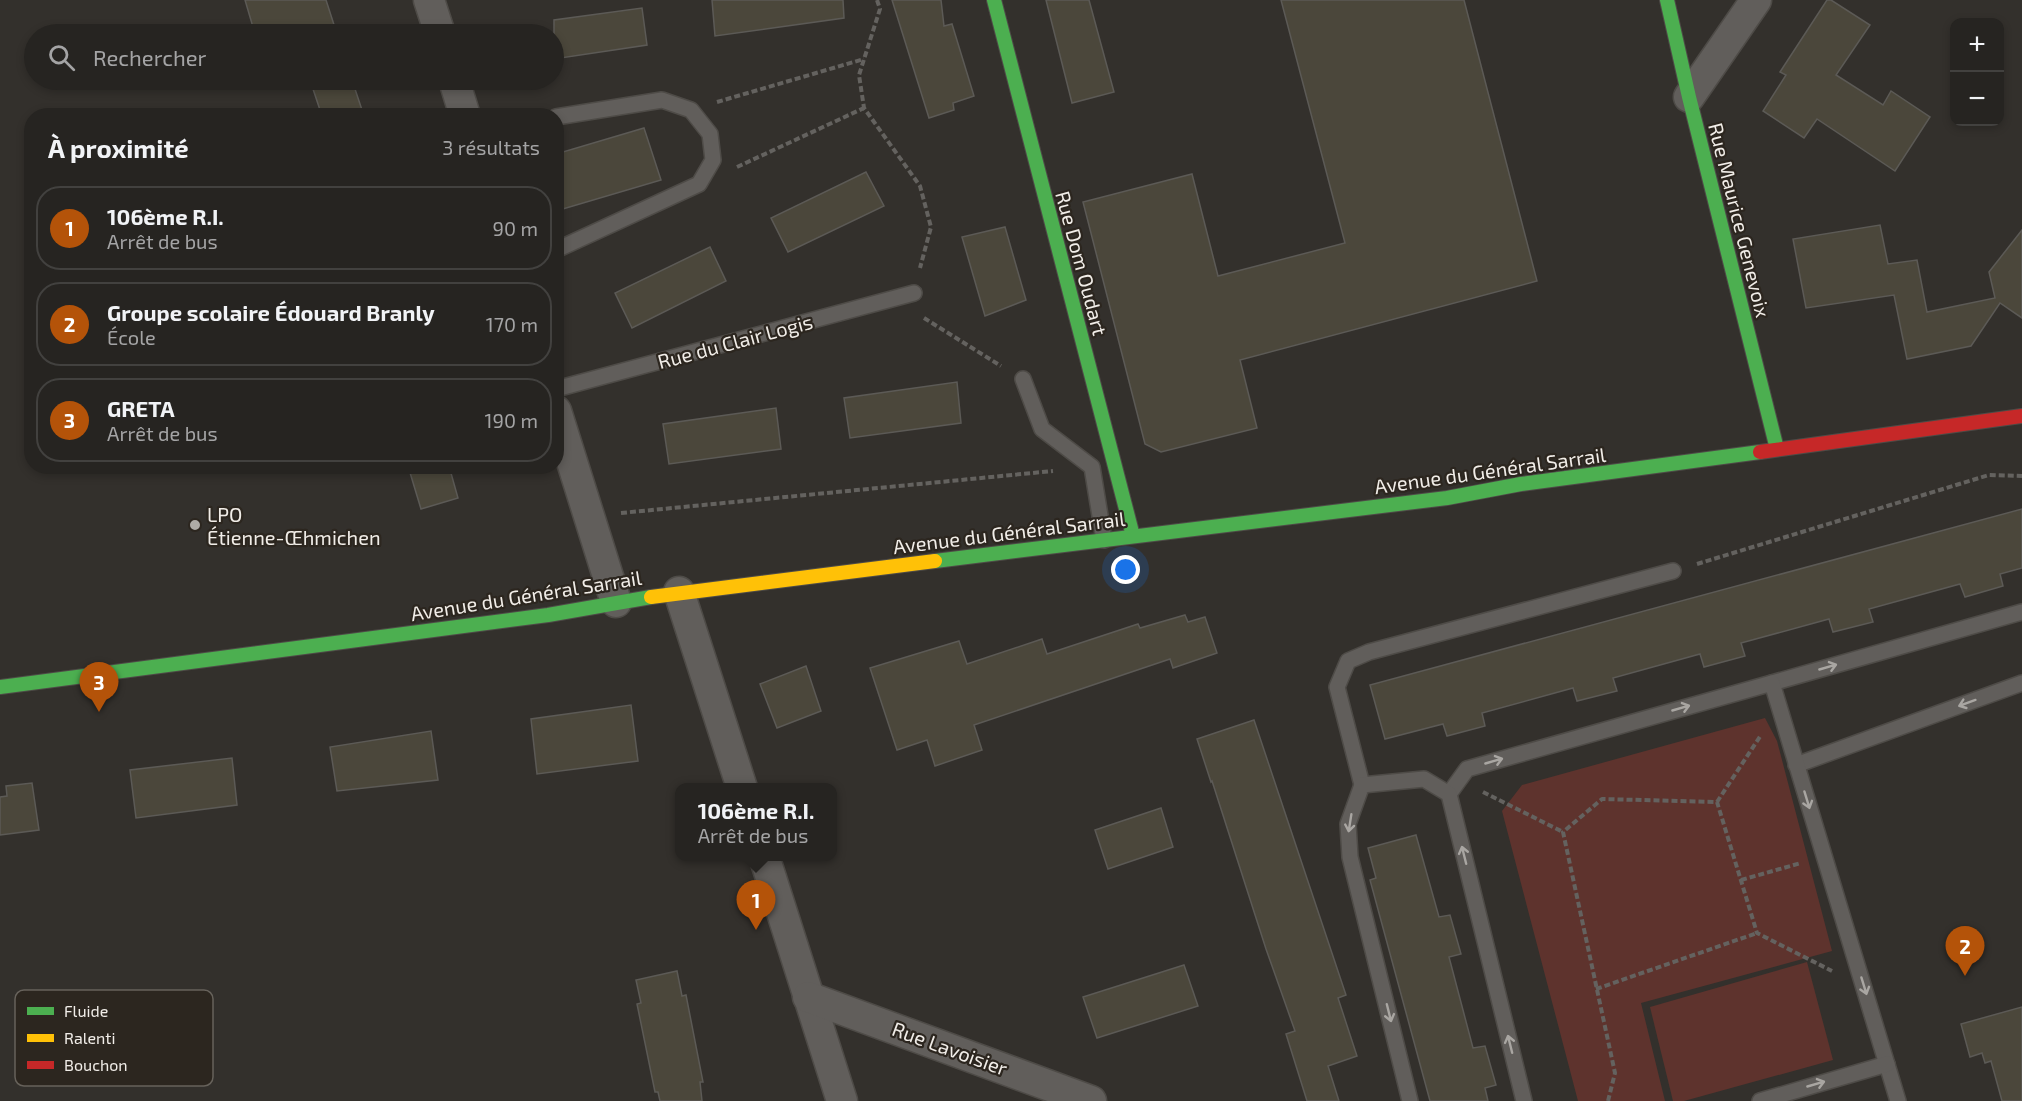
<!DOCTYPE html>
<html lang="fr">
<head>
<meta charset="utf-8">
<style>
  :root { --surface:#262421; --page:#32302e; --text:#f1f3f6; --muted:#a4a4a5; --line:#42413f; --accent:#b45309 }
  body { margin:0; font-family:"Exo 2",sans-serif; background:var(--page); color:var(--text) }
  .controls { position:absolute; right:18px; top:18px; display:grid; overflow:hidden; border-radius:12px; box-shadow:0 3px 9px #0003 }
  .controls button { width:54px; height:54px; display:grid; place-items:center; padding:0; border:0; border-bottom:2px solid var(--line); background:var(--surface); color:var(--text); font:30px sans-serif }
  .you { position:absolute; left:1126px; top:570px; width:21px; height:21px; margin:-15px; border:4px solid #fff; border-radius:50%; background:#1a73e8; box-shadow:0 0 0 9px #1a73e833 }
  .badge { display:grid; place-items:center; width:39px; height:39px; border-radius:50%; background:var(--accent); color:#fff; font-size:20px; font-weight:700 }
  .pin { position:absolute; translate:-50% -50px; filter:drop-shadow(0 2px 3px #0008) }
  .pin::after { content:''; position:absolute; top:32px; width:21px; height:18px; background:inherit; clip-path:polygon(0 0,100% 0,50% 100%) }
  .popup { position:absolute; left:675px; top:783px; width:162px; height:78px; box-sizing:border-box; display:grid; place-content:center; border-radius:12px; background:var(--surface); filter:drop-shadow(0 2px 4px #0005); font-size:20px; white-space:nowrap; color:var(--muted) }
  .popup b { font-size:22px; color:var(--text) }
  .popup::after { content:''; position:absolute; left:50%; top:100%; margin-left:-12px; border:12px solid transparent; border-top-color:var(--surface) }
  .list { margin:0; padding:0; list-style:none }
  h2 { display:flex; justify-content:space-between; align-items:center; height:78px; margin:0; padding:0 24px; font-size:26px }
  h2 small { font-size:20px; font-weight:400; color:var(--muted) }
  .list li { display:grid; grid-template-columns:39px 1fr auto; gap:18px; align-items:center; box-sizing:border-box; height:84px; margin:0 12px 12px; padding:0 12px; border:2px solid var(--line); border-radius:24px }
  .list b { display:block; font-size:22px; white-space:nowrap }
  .list p { margin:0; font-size:20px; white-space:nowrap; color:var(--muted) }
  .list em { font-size:20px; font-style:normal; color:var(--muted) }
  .icon { flex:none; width:33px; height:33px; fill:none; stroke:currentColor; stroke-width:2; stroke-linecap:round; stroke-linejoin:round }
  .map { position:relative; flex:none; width:2022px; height:1101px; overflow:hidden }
  .search { position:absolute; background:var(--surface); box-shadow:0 3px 9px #0003; left:24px; top:24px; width:540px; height:66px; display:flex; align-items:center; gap:15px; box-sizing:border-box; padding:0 21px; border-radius:33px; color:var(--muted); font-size:22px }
  .panel { position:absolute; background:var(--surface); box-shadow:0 3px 9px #0003; left:24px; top:108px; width:540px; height:366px; border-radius:24px }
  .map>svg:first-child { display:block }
  .green { fill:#5e332d }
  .building { fill:#4b473b; stroke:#5c5a56; stroke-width:1.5 }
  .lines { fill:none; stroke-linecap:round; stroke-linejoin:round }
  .lane-casing { stroke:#4e4b47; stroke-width:18 }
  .street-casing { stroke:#4e4b47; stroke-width:33 }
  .fast-casing { stroke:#4e4b47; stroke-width:16 }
  .slow-casing { stroke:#4e4b47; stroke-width:16 }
  .jam-casing { stroke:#4e4b47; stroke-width:16 }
  .path { stroke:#64625f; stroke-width:4; stroke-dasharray:6 3; stroke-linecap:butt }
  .lane { stroke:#615e5b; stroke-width:15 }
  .street { stroke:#615e5b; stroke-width:30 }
  .fast { stroke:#4caf50; stroke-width:14 }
  .slow { stroke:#ffc107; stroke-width:14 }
  .jam { stroke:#c62828; stroke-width:14 }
  .oneway { stroke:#a9a6a2 }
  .poi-dot { fill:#aeaba6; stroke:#2c261f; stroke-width:2 }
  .labels { text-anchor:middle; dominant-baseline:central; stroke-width:4.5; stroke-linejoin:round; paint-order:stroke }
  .street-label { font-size:20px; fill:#f1ede8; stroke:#2c261f }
  .poi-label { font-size:20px; fill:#f1ede8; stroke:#2c261f; text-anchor:start }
  .key { fill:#2c261f; stroke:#67625b; stroke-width:1.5 }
  .key-label { font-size:16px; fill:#f1ede8 }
</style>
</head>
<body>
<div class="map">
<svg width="2022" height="1101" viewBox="0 0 2022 1101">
  <rect width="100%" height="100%" fill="#33302c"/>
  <g class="green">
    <polygon points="1765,718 1777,741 1832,951 1641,1003 1665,1101 1578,1101 1502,811 1522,785"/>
    <polygon points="1807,962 1833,1060 1684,1101 1673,1101 1650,1007"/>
  </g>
  <g class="building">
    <polygon points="245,0 326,0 337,34 255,34"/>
    <polygon points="712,0 843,0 844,18 715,36"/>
    <polygon points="892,0 941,0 944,26 952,24 974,96 953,103 954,110 929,118"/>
    <polygon points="1046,0 1089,0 1114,92 1072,103"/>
    <polygon points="1281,0 1464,0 1537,281 1240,360 1257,428 1161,452 1145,444 1083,202 1192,174 1218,276 1345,243"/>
    <polygon points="1827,0 1831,0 1870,25 1836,75 1883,105 1891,91 1930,117 1895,171 1817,119 1804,138 1763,111 1786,75 1780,72"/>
    <polygon points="642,8 647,45 554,59 554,20"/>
    <polygon points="310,80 352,80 364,116 322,116"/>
    <polygon points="644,128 661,180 556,211 556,154"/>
    <polygon points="866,172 884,206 788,252 771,218"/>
    <polygon points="1880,225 1888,264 1917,260 1927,312 1995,298 1989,272 2022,230 2022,318 2000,303 1971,346 1907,359 1894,295 1806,308 1793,239"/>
    <polygon points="1005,227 1026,300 985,316 962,237"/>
    <polygon points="710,247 726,281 632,328 615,293"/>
    <polygon points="957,382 961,423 850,438 844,398"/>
    <polygon points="776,408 781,449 669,464 663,424"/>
    <polygon points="408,466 449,466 458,498 421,509"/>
    <polygon points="2022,509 2022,568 2000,574 2003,586 1965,597 1960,584 1869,609 1873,622 1833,632 1829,619 1741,643 1745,656 1704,667 1700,654 1613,678 1617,691 1577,701 1573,688 1482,713 1485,726 1447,736 1443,724 1385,739 1370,685"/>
    <polygon points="1185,615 1188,622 1205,617 1217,653 1173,668 1170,659 974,725 982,750 935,766 927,740 897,750 870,668 959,641 967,664 1042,639 1047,654 1138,624 1140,628"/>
    <polygon points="806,666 821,711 777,728 760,684"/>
    <polygon points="631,705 638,761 537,774 531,719"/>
    <polygon points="1254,720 1346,995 1338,998 1357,1056 1328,1066 1339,1101 1307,1101 1286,1034 1295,1031 1266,949 1212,781 1211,782 1197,739"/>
    <polygon points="431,731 438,780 337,791 330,747"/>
    <polygon points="232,758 237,805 136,818 130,770"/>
    <polygon points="32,783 39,830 0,835 0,797 7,796 6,786"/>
    <polygon points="1161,808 1173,847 1108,869 1095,830"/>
    <polygon points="1416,835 1439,917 1450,915 1461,954 1449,957 1473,1048 1485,1046 1496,1085 1485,1088 1488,1101 1430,1101 1370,880 1376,878 1368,848"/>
    <polygon points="1184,965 1198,1006 1097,1038 1083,997"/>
    <polygon points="677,971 682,996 686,995 703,1082 700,1082 702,1101 660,1101 658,1092 655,1092 637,1004 641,1003 636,980"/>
    <polygon points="2022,1007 2022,1101 2002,1101 1991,1061 1985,1063 1982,1053 1970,1057 1961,1024"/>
  </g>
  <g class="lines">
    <defs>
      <g id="lane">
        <polyline points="556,117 662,100 691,110 710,134 713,160 699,184 556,250"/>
        <polyline points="1023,379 1042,429 1092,467 1104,540"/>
        <polyline points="556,389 914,293"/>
        <polyline points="1772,683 2022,612"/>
        <polyline points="1796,765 2022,683"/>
        <polyline points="1362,785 1337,687 1348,661 1369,652 1673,571"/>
        <polyline points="1449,794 1467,769 1772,683 1898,1101"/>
        <polyline points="1410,1101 1350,857 1348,824 1362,785 1424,779 1449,794 1524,1101"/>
        <polyline points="1760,1101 1887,1064"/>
      </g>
      <g id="street">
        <polyline points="429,0 440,34"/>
        <polyline points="454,80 465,116"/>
        <polyline points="1689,97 1756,0"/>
        <polyline points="556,411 616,602"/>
        <polyline points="679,592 742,788"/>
        <polyline points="764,856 842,1101"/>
        <polyline points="808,997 1091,1101"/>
      </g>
      <g id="fast">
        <polyline points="994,0 1133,536"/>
        <polyline points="1667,0 1689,97 1777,449"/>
        <polyline points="935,561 1447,498 1521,484 1760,452"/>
        <polyline points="0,687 548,615 651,597"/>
      </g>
      <polyline id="slow" points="651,597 935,561"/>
      <polyline id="jam" points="1760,452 2022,416"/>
    </defs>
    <use href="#lane" class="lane-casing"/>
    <use href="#street" class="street-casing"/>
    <use href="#fast" class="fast-casing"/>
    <use href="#slow" class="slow-casing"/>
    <use href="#jam" class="jam-casing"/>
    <g class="path">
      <polyline points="877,0 880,9 859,75 864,108 920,186 931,227 920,268"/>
      <polyline points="717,102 864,59"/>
      <polyline points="737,167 864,108"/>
      <polyline points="924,318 1001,366"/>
      <polyline points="621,513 1053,471"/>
      <polyline points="1697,564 1989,475 2022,476"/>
      <polyline points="1483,792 1563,832"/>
      <polyline points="1717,802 1761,735"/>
      <polyline points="1741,880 1801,863"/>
      <polyline points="1596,989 1757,933"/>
      <polyline points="1608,1101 1615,1073 1563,832 1602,799 1717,802 1757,933 1832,971"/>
    </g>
    <use href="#lane" class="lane"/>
    <use href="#street" class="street"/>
    <use href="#fast" class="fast"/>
    <use href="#slow" class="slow"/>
    <use href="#jam" class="jam"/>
  </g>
  <defs><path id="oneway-shaft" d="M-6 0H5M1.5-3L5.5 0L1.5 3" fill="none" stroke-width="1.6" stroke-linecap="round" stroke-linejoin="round" transform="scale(1.5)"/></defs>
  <g class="oneway">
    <use href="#oneway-shaft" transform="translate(1828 667) rotate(-16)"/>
    <use href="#oneway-shaft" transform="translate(1967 703) rotate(160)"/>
    <use href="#oneway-shaft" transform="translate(1681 708) rotate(-16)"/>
    <use href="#oneway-shaft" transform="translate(1494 761) rotate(-16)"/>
    <use href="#oneway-shaft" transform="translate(1807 800) rotate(73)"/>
    <use href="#oneway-shaft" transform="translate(1350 823) rotate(99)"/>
    <use href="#oneway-shaft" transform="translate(1464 855) rotate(-104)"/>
    <use href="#oneway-shaft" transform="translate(1864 986) rotate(73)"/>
    <use href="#oneway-shaft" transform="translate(1389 1013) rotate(76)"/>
    <use href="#oneway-shaft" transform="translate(1510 1044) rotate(-104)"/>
    <use href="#oneway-shaft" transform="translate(1816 1084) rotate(-16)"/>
  </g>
  <circle class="poi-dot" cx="195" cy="525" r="6"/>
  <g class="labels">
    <g class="street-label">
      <text transform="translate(1740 220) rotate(76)">Rue Maurice Genevoix</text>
      <text transform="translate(1082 263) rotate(75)">Rue Dom Oudart</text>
      <text transform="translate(735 341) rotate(-15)">Rue du Clair Logis</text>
      <text transform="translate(1490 470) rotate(-8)">Avenue du Général Sarrail</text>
      <text transform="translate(1009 532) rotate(-7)">Avenue du Général Sarrail</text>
      <text transform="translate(526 595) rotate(-9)">Avenue du Général Sarrail</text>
      <text transform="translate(950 1048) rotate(20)">Rue Lavoisier</text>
    </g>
    <g class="poi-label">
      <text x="207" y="514">LPO<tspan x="207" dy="23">Étienne-Œhmichen</tspan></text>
    </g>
  </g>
  <rect x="15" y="990" width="198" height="96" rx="9" class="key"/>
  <rect x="27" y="1007" width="27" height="8" fill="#4caf50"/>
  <rect x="27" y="1034" width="27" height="8" fill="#ffc107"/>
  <rect x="27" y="1061" width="27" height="8" fill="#c62828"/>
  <g class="key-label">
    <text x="64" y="1017">Fluide</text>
    <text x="64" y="1044">Ralenti</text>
    <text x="64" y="1071">Bouchon</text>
  </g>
</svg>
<div class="controls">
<button>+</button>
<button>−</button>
</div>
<div class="you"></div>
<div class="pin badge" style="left:756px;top:930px">1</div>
<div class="popup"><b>106ème R.I.</b>Arrêt de bus</div>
<div class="pin badge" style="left:1965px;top:976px">2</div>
<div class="pin badge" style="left:99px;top:712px">3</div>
<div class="search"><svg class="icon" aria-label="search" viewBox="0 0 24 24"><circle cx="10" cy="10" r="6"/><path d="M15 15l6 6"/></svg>Rechercher</div>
<section class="panel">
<h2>À proximité<small>3 résultats</small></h2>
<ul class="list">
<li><span class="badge">1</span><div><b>106ème R.I.</b><p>Arrêt de bus</p></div><em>90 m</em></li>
<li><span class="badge">2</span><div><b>Groupe scolaire Édouard Branly</b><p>École</p></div><em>170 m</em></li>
<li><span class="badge">3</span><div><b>GRETA</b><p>Arrêt de bus</p></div><em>190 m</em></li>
</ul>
</section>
</div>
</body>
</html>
